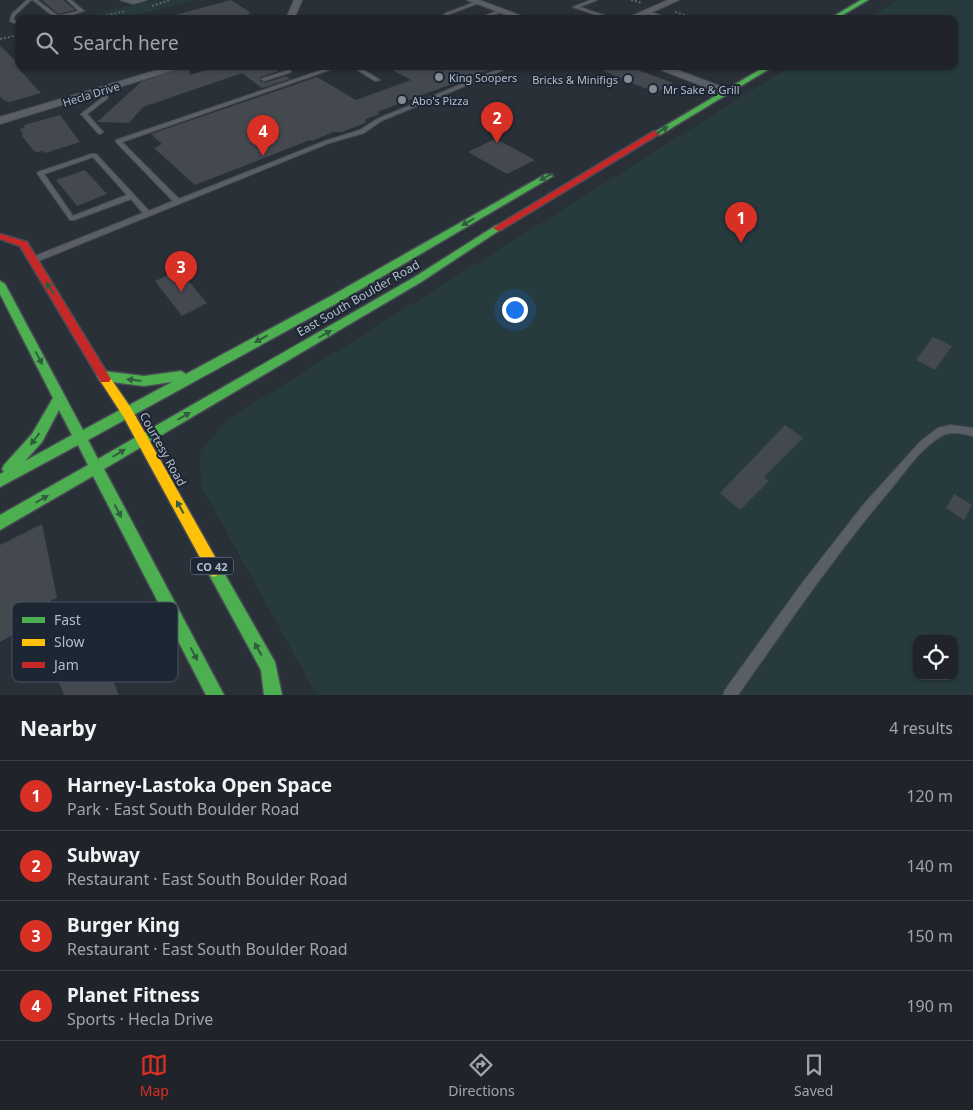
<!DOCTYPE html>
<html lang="en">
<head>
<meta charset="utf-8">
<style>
  :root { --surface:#20242a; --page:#2d3036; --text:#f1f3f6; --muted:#a2a4a8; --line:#3d4147; --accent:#d93025 }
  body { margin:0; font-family:"Noto Sans",sans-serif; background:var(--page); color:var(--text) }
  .controls { position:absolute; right:15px; bottom:15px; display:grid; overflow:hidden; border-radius:10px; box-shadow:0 1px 4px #0004 }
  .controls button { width:45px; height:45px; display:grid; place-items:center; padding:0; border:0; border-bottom:1px solid var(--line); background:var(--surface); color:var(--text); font:25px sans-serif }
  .you { position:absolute; left:514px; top:309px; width:18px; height:18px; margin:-12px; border:4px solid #fff; border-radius:50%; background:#1a73e8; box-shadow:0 0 0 8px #1a73e833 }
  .badge { display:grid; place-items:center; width:32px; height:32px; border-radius:50%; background:var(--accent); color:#fff; font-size:16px; font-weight:700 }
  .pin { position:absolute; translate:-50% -41px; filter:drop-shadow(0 1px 2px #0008) }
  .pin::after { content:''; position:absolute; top:26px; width:18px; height:15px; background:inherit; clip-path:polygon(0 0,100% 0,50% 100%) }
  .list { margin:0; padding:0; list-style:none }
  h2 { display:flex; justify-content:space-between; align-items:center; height:65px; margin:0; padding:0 20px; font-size:21px }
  h2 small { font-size:16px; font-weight:400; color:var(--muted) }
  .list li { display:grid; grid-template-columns:32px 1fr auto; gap:15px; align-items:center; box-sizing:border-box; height:70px; padding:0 20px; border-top:1px solid var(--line) }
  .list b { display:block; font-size:19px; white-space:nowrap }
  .list p { margin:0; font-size:16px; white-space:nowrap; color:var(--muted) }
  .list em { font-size:16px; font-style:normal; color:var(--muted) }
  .icon { flex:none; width:28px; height:28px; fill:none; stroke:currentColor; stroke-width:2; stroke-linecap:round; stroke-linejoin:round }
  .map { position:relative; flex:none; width:973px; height:695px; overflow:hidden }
  .search { position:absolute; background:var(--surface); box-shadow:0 1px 4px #0004; left:15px; right:15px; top:15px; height:55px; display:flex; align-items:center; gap:12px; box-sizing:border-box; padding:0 18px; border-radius:10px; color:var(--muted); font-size:19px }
  .sheet { height:345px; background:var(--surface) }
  nav { display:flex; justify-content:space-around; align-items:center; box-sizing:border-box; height:70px; border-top:1px solid var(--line); background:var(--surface); font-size:14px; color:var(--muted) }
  nav a { display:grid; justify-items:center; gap:2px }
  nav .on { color:var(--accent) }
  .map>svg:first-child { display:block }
  .green { fill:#273a3e; fill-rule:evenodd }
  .building { fill:#444950 }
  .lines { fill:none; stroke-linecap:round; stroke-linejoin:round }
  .lane-casing { stroke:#484c53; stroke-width:2 }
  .street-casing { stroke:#484c53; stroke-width:2 }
  .fast-casing { stroke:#484c55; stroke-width:3 }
  .slow-casing { stroke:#484c55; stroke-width:3 }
  .jam-casing { stroke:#484c55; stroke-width:3 }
  .path { stroke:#5d636a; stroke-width:2; stroke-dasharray:2 2; stroke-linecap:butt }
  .lane { fill:#5a5e66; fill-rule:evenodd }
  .street { fill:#5a5e66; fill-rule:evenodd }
  .fast { fill:#4caf50; fill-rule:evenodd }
  .slow { fill:#ffc107; fill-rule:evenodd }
  .jam { fill:#c62828; fill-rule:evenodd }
  .oneway { fill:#305d3f }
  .poi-dot { fill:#848b96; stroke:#1d2633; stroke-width:2 }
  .labels { text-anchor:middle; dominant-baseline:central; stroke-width:4; stroke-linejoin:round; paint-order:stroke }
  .far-poi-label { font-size:11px; fill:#b4bcc9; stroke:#1d2633; text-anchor:start }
  .far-street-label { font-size:11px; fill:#b4bcc9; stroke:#1d2633 }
  .shield { fill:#1d2633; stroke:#878f9c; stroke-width:1 }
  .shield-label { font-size:11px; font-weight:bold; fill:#b4bcc9 }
  .street-label { font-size:12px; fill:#b4bcc9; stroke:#1d2633 }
  .key { fill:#1d2633; stroke:#4a5360; stroke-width:1 }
  .key-label { font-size:14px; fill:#b4bcc9 }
</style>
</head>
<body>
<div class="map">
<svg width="973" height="695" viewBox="0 0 973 695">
  <rect width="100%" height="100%" fill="#2a3038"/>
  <g class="green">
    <polygon points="155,0 199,0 118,19 75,19"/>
    <path d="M897 0H973V695H317L201 486 200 451 229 419 791 66H954V19H867ZM917 639H954V676H917Z"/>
  </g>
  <g class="building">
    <polygon points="42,0 63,0 75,10 58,14"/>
    <polygon points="231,0 251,13 248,14 255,19 176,19 175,15"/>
    <polygon points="0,46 19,64 16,66 41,93 10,102 5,101 0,97"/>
    <polygon points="189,66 190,75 220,66 272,66 279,71 260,77 260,81 265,83 286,76 290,79 262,88 242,73 143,107 129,123 97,122 141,82"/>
    <polygon points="385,66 497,67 377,112 380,114 366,119 365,123 342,132 333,132 312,141 310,140 195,185 154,148 162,144 151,134 317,77 356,100 411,80"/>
    <polygon points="592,66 627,66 673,83 656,93"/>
    <polygon points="60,115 80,142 45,153 43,151 38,152 34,151 21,135 23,135 20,129 25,127 24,125"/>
    <polygon points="495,139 515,149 535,160 507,174 468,152"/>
    <polygon points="85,170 107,194 77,206 56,180"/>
    <polygon points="179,270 207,303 182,316 155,281"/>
    <polygon points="933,337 952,346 935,370 916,360"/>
    <polygon points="785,425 803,438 764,477 769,481 740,510 720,493"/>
    <polygon points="954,494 972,505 964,520 946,508"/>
    <polygon points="42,524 57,598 50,601 52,612 0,642 0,545"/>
    <polygon points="98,647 119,695 64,695 57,677"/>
  </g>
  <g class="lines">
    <defs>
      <g id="lane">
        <polygon points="27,0 31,0 15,15 13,20 19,22 19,25 10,21 12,14"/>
        <polygon points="33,0 37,0 58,16 79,11 67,0 71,0 84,11 57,19 49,19 54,17"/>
        <polygon points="591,0 597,0 579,7 615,19 608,19 573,7"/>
        <polygon points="478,1 481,2 447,15 444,14"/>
        <polygon points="502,9 505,10 484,19 477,19"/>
        <polygon points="646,11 670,18 671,19 664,19 645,13"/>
        <path d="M334 66H341L122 142 179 199 325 141 360 130 377 119 506 66H513L381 121 364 133 329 143 36 262H30L29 260 30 258 143 213 131 199 74 220H70L37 173 38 172 92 154H96L149 211 173 201 116 142V140ZM93 157 127 195 73 216 44 174Z"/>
        <polygon points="351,66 357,66 380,80 375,81"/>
        <polygon points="289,70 291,71 291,72 264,81 261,79"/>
        <polygon points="99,89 103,89 108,98 87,114 103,132 100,134 98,133 81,114 102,98"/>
        <path d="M950 425 973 428V436C963 434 952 431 943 435 921 447 906 471 890 490 835 555 787 625 738 695H723L725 690 803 582 864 504 921 441 938 428Z"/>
      </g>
      <g id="street">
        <polygon points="120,0 147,0 133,4"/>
        <polygon points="294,0 302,0 294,19 286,19"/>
        <polygon points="467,0 479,0 530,19 517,19"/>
        <polygon points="668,0 679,0 637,19 625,19"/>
        <polygon points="171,66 187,66 0,124 0,117"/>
        <polygon points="651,66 666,66 731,90 732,92 727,95 723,94"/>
      </g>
      <g id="fast">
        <polygon points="861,0 868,0 836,19 829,19"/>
        <polygon points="766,66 774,66 660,135 653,133"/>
        <path d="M546 174 553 176 339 302 88 440 98 459 413 278 495 226 498 225 503 228 421 282 104 469 224 695H206L93 476 0 530V515L88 465 78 445 0 487V474L4 472 2 469 4 465 32 434 53 398 0 294V281L5 284 83 430 172 382 144 386 103 381 99 379 97 376 99 373 103 371 144 376 181 371 186 374 331 296ZM59 410 72 435 25 461 42 442Z"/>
        <polygon points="214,561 219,564 275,662 282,695 264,695 261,670 206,569 209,564"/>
      </g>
      <polygon id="slow" points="105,374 109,376 131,408 219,564 222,569 219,574 214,577 209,574 123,416 99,379 101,376"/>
      <g id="jam">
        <polygon points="654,131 661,133 501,230 498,231 493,228"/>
        <polygon points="0,234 27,242 109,376 111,379 109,382 101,382 20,246 0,239"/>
      </g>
    </defs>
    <use href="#lane" class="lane-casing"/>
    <use href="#street" class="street-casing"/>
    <use href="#fast" class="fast-casing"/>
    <use href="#slow" class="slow-casing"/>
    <use href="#jam" class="jam-casing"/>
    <g class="path">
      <polyline points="631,0 642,3"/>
      <polyline points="152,6 170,0"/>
      <polyline points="675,12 698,19"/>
      <polyline points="91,19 126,11"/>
      <polyline points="0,39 19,35"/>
    </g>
    <use href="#lane" class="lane"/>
    <use href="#street" class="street"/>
    <use href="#fast" class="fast"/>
    <use href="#slow" class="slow"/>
    <use href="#jam" class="jam"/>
  </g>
  <defs><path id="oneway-solid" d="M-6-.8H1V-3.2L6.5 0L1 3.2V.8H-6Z" transform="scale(1.25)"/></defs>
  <g class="oneway">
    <use href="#oneway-solid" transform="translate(662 130) rotate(-31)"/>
    <use href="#oneway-solid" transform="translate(546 177) rotate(151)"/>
    <use href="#oneway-solid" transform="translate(468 222) rotate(150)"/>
    <use href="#oneway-solid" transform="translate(50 288) rotate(-121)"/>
    <use href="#oneway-solid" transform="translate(325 334) rotate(-30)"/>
    <use href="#oneway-solid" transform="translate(261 339) rotate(151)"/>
    <use href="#oneway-solid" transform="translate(39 358) rotate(62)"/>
    <use href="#oneway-solid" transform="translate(134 380) rotate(-173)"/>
    <use href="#oneway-solid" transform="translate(184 416) rotate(-30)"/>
    <use href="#oneway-solid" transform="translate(35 439) rotate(127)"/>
    <use href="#oneway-solid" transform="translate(119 453) rotate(-31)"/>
    <use href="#oneway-solid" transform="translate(42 499) rotate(-30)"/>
    <use href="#oneway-solid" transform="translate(180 507) rotate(-119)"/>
    <use href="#oneway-solid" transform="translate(118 511) rotate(62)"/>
    <use href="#oneway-solid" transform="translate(258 649) rotate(-119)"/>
    <use href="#oneway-solid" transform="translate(194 654) rotate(62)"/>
  </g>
  <g class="poi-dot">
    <circle cx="439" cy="77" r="5"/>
    <circle cx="628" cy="79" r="5"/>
    <circle cx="653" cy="89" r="5"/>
    <circle cx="402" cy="100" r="5"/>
  </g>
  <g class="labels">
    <g class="far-poi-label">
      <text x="449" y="77">King Soopers</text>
      <text x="618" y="79" text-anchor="end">Bricks &amp; Minifigs</text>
      <text x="663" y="89">Mr Sake &amp; Grill</text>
      <text x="412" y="100">Abo's Pizza</text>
    </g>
    <g class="far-street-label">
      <text transform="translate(91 94) rotate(-17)">Hecla Drive</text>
    </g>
    <rect class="shield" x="191" y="557.5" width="42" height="17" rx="4"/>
    <g class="shield-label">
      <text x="212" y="566">CO 42</text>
    </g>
    <g class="street-label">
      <text transform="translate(358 298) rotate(-30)">East South Boulder Road</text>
      <text transform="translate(163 449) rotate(61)">Courtesy Road</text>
    </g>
  </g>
  <rect x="12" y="602" width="166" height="80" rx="8" class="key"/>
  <rect x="22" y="617" width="23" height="6" fill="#4caf50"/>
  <rect x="22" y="639" width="23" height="7" fill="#ffc107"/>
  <rect x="22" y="662" width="23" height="6" fill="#c62828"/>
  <g class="key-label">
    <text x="54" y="625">Fast</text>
    <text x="54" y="647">Slow</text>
    <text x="54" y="670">Jam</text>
  </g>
</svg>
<div class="controls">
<button><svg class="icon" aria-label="locate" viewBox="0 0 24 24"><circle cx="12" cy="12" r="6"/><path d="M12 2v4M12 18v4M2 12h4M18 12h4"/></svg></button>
</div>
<div class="you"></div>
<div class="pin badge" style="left:741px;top:243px">1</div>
<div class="pin badge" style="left:497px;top:143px">2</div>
<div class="pin badge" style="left:181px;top:292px">3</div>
<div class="pin badge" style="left:263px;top:156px">4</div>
<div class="search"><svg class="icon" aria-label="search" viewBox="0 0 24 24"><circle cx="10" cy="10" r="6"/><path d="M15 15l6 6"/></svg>Search here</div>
</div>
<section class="sheet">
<h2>Nearby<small>4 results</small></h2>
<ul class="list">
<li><span class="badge">1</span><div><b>Harney-Lastoka Open Space</b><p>Park · East South Boulder Road</p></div><em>120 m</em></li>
<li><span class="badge">2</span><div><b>Subway</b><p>Restaurant · East South Boulder Road</p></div><em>140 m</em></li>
<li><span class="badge">3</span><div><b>Burger King</b><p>Restaurant · East South Boulder Road</p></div><em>150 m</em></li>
<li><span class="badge">4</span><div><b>Planet Fitness</b><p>Sports · Hecla Drive</p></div><em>190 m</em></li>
</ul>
</section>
<nav>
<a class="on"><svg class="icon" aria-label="map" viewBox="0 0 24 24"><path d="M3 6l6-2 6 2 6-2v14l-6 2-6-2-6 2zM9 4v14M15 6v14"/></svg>Map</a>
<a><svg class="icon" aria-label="directions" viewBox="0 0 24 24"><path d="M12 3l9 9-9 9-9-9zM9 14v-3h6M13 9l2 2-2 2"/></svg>Directions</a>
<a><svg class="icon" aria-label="saved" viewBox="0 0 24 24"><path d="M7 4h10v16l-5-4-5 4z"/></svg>Saved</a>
</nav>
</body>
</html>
